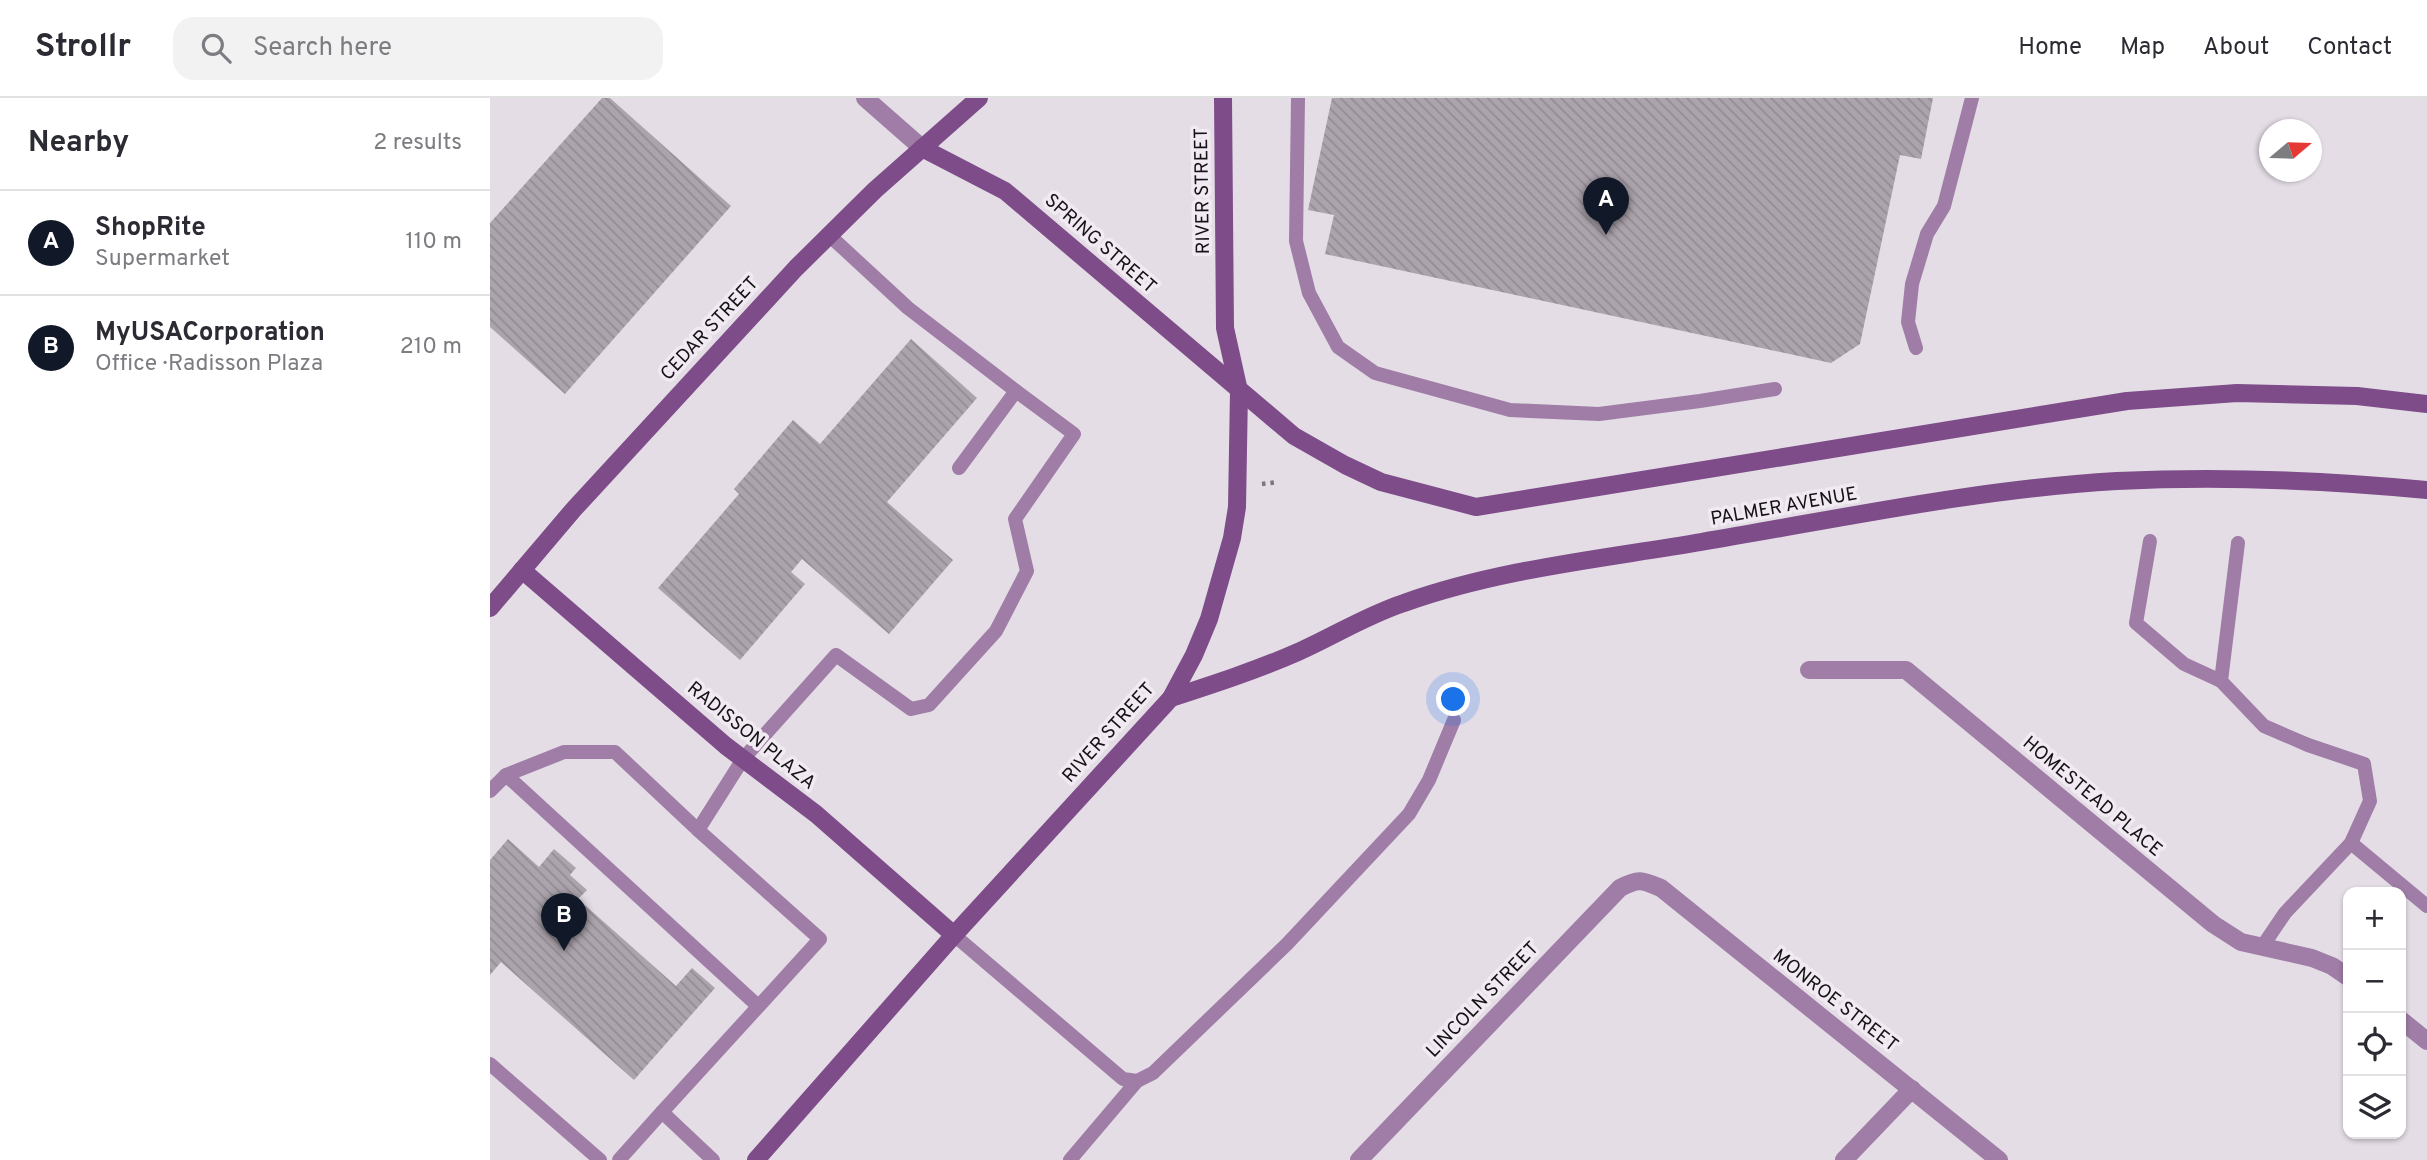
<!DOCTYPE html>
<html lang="en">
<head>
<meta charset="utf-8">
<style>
  :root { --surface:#fff; --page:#f2f2f3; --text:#2b2b33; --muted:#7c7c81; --line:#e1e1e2; --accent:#111827 }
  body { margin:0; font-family:Overpass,sans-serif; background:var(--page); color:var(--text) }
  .controls { position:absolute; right:21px; bottom:21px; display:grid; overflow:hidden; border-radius:14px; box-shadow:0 2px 5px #0004 }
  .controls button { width:63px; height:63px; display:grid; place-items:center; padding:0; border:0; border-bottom:2px solid var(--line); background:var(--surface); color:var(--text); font:35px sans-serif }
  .compass { position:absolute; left:1769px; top:21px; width:63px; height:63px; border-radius:50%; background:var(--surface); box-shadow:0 2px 5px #0004; rotate:71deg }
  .you { position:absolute; left:964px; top:602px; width:24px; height:24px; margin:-18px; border:5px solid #fff; border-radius:50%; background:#1a73e8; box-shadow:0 0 0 10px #1a73e833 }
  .badge { display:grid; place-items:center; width:46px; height:46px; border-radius:50%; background:var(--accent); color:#fff; font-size:23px; font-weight:700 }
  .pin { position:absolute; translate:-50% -58px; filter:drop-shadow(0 2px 4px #0008) }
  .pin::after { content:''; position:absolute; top:37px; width:24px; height:21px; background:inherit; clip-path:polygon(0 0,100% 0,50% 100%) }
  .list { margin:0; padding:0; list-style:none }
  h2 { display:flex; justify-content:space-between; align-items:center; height:91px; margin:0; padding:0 28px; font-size:30px }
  h2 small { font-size:23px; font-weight:400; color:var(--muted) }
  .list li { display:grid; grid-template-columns:46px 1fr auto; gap:21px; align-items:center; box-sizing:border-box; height:105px; padding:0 28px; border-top:2px solid var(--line) }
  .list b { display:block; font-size:26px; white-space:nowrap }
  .list p { margin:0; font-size:23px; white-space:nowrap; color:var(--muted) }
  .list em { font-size:23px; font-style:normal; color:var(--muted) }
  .icon { flex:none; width:38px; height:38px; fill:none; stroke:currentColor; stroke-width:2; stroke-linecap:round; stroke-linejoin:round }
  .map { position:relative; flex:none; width:1937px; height:1062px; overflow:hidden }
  header { display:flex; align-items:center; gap:42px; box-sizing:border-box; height:98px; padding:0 35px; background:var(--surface); border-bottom:2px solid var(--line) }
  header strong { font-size:33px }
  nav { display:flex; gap:38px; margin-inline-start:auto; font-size:24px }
  .search { width:490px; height:63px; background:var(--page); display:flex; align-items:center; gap:18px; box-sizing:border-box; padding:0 24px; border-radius:21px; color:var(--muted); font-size:26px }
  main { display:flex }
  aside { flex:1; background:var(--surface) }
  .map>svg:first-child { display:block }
  .building { fill:url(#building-back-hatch) }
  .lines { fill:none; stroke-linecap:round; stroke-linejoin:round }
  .path { stroke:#7b767c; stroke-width:4.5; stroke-dasharray:3.5 5; stroke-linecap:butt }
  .lane { stroke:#9f7da6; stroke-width:14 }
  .street { stroke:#9f7da6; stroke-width:18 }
  .secondary { stroke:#7e4c89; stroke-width:18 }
  .labels { text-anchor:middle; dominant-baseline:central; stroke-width:7; stroke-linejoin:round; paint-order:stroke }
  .street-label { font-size:19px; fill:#151215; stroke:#f2eaf3 }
</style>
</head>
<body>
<header>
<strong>Strollr</strong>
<div class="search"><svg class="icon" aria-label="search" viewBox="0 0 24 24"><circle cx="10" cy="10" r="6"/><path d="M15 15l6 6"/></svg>Search here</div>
<nav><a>Home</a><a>Map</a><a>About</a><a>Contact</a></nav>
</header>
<main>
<aside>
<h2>Nearby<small>2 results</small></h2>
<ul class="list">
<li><span class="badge">A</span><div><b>ShopRite</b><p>Supermarket</p></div><em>110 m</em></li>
<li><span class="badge">B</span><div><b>MyUSACorporation</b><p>Office · Radisson Plaza</p></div><em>210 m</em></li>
</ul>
</aside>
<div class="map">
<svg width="1937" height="1062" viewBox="0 0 1937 1062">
  <defs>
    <pattern id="building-back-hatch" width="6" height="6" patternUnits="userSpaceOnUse" patternTransform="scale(1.75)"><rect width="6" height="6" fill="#aca4ad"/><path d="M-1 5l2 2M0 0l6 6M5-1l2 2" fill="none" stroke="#938c94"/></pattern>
  </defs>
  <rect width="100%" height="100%" fill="#e4dde6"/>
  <g class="building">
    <polygon points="112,0 120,0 241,108 75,296 0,229 0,125"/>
    <polygon points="842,0 1443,0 1431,61 1410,57 1370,246 1341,265 835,156 844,117 818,112"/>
    <polygon points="421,241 487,300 397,404 463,462 399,536 312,461 301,474 315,486 250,562 168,490 249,396 244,391 303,322 330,346"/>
    <polygon points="18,741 49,769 64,751 86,770 80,777 97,792 88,801 186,888 202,870 225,890 144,982 11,864 0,877 0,762"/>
  </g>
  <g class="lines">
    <polyline class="path" points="772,386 788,384"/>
    <g class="lane">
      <polyline points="808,0 806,143 819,195 848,249 885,275 1020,312 1109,316 1210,303 1285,291"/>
      <polyline points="340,138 418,210 526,293 469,370"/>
      <polyline points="1426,250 1418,224 1422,186 1437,136 1454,108 1482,0"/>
      <polyline points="1660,443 1646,525 1694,566 1731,583"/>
      <polyline points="1748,445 1731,583 1774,628 1818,647 1874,666 1880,703 1861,745"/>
      <polyline points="16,677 268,908"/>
      <polyline points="0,693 16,677 74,654 125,654 208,732"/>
      <polyline points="464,837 633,981 647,983 663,975 797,846 919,716 939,682 964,622"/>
      <polyline points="1772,849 1795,815 1861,745 1937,808"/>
      <polyline points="0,966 110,1062"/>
      <polyline points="172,1014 330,841 208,732 253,661 346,557 421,611 439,607 506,533 537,473 525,421 584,336 526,293"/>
      <polyline points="129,1062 172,1014 223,1062"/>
      <polyline points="580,1062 647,983"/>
    </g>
    <g class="street">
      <polyline points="375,0 432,50"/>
      <polyline points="1319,572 1416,572 1723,826 1751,844 1822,860 1842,868 1858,879"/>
      <polyline points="1911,922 1937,943"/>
      <path d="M869 1062 1130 790C1149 780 1152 782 1171 790L1509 1062"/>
      <polyline points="1354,1062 1422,991"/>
    </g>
    <g class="secondary">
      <polyline points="432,50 515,93 804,338 855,367 891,384 986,409 1637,303 1747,295 1867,298 1937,306"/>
      <polyline points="32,472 236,648 326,716 464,837"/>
      <polyline points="0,510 84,411 306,170 385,92 489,0"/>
      <path d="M681 600C724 586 767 572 808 554 844 538 877 517 914 505 1009 471 1112 461 1211 444 1348 421 1488 391 1627 383 1731 378 1834 382 1937 392"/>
      <polyline points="266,1062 464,837 681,600 704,557 719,521 742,440 747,409 749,293 735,230 733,0"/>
    </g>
  </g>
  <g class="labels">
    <g class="street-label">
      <text transform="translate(713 93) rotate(-91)">RIVER STREET</text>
      <text transform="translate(610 146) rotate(41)">SPRING STREET</text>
      <text transform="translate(220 231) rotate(-47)">CEDAR STREET</text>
      <text transform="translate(1294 409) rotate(-10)">PALMER AVENUE</text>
      <text transform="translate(619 635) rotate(-48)">RIVER STREET</text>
      <text transform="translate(261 638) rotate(39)">RADISSON PLAZA</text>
      <text transform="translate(1602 699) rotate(40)">HOMESTEAD PLACE</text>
      <text transform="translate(993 902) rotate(-46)">LINCOLN STREET</text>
      <text transform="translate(1345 903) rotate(38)">MONROE STREET</text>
    </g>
  </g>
</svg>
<div class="controls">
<button>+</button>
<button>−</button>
<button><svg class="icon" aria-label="locate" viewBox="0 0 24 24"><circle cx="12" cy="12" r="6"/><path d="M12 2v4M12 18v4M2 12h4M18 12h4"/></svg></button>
<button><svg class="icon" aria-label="layers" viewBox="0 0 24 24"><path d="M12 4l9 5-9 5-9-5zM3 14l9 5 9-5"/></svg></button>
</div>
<svg class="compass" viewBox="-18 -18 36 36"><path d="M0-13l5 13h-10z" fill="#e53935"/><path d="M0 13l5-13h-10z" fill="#7c7c81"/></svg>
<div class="you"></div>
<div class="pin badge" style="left:1116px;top:137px">A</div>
<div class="pin badge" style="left:74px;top:853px">B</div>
</div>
</main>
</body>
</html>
